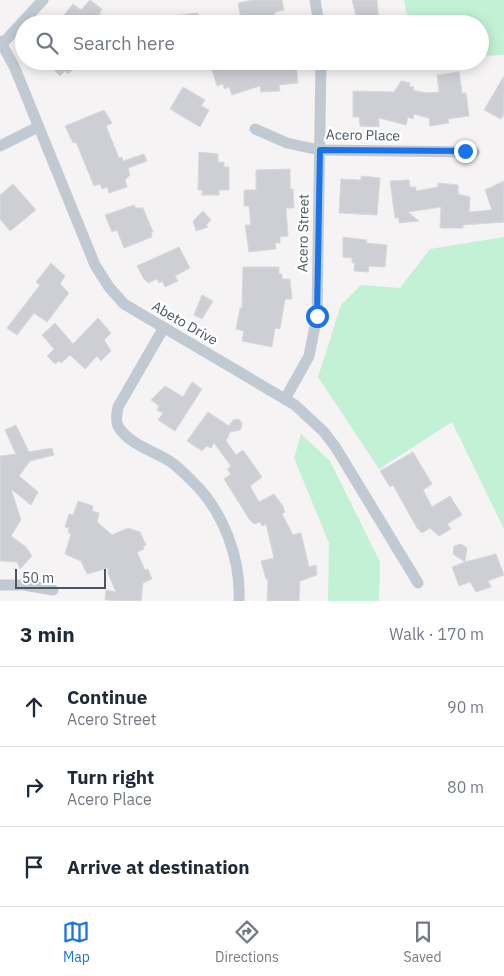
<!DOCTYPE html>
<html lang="en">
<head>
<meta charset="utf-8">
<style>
  :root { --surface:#fff; --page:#f2f2f3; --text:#1f2937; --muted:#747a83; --line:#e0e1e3; --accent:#1a73e8 }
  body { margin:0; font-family:"IBM Plex Sans",sans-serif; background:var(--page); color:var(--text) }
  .scale { position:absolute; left:15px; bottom:12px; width:91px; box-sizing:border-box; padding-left:5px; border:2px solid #4a5661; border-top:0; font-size:14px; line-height:18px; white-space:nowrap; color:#4a5661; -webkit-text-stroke:4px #fff; paint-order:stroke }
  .stop { position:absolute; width:15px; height:15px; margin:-11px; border:4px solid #1a73e8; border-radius:50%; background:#fff }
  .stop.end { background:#1a73e8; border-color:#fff; box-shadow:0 1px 5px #0008 }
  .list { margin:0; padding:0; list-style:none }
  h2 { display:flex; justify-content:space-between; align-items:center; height:65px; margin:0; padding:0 20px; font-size:21px }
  h2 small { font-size:16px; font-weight:400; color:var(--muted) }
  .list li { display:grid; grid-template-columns:32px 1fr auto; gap:15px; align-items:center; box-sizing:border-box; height:80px; padding:0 20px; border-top:1px solid var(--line) }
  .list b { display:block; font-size:19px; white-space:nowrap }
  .list p { margin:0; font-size:16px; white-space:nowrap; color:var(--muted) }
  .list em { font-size:16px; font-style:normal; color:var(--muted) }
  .icon { flex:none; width:28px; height:28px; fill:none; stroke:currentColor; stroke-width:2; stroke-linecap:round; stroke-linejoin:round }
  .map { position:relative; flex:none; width:504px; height:601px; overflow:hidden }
  .search { position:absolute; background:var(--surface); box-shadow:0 2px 12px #0003; left:15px; right:15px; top:15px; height:55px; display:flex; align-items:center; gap:12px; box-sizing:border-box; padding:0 18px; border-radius:28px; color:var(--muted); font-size:19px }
  .sheet { height:305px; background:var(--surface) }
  nav { display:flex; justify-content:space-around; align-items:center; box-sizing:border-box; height:70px; border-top:1px solid var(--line); background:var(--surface); font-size:14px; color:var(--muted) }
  nav a { display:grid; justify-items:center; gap:2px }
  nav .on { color:var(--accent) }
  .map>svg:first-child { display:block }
  .green { fill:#c3f1d5 }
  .building { fill:#cdcfd5; stroke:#d7d9de }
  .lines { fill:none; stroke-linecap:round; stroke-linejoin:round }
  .street { stroke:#c1cad2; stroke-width:11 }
  .route { stroke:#1a73e8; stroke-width:6 }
  .labels { text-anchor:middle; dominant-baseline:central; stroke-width:5; stroke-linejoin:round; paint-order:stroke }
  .street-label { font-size:14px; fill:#4a5661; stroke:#fff }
</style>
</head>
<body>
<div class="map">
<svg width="504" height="601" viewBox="0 0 504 601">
  <rect width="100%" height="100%" fill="#f5f3f3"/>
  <g class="green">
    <polygon points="404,0 504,0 504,55 480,56 480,24 409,24"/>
    <polygon points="504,237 504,529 452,422 379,469 318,377 341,305 361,285 400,288 430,249"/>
    <polygon points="301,434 330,461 380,562 379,601 328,601 329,543 294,458"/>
  </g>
  <g class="building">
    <polygon points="90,0 102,9 99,14 114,24 67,24 61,19 73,4 81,10"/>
    <polygon points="253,0 282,0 284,10 275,12 274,24 259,24 259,22 242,24 238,3"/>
    <polygon points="352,0 377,0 379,24 358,24"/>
    <polygon points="198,13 199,24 182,24 181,15"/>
    <polygon points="46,61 82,61 68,74 65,71 60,76"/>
    <polygon points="218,61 241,61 244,70 260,65 260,61 296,61 298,83 279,85 280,91 261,92 260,86 232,95 229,87 224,89 223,84 217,86 210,64"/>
    <polygon points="459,72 462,93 466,93 469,116 448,119 449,123 430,126 429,118 414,114 413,119 408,117 406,125 379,118 379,127 360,126 359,117 353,117 353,91 394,92 401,81 410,83 409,86 414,87 413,90 426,93 439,92 437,75"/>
    <polygon points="504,76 504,114 501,119 484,110"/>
    <polygon points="183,87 205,100 201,106 209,110 200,127 170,109"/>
    <polygon points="104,110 112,123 106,126 119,158 122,157 123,161 144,154 147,161 128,168 130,175 125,180 127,187 109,193 107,187 102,189 100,184 94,186 76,142 73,143 65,126"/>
    <polygon points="199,152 218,154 218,162 224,162 224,167 229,167 229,190 219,190 219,195 202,195 202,190 198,190"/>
    <polygon points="290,169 290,189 293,189 294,208 286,208 288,236 280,237 280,243 275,243 276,249 249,252 245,225 251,225 249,206 244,206 244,190 256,190 256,170"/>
    <polygon points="361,176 380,178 377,215 339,213 341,179 361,180"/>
    <polygon points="409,180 410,187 416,187 416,191 438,187 438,183 458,185 458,194 470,197 469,212 492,210 485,190 504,181 504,222 463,225 463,228 440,228 441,207 408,212 419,221 399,223 399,218 395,218 390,181"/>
    <polygon points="13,184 36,210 10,231 0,219 0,195"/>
    <polygon points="134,205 136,208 143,208 153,232 151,233 152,237 124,248 117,230 112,232 105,215"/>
    <polygon points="203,211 211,220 206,225 208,227 196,231 193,221"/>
    <polygon points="343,237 367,240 366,243 387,245 385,267 369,266 368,272 354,271 355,263 352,263 352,258 343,257"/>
    <polygon points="179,247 190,268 175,276 178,281 165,287 162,281 159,283 157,279 148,283 144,279 137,266"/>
    <polygon points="51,263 65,276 60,284 69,293 47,322 34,313 17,335 7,328 40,285 36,282"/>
    <polygon points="243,267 279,267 279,274 282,274 282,279 290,279 292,299 285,299 280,329 275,328 272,347 242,341 244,331 236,329 240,308 242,308"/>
    <polygon points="202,295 213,301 202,319 194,315"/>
    <polygon points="98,318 111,333 104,340 111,351 101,361 97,356 85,369 70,355 61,363 59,361 55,364 47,356 54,349 42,335 55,323 73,344"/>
    <polygon points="192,382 202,389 175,431 158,420 163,413 157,410 159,406 151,400 165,386 183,397"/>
    <polygon points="208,412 229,426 233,420 238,419 241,421 242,426 240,430 230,432 226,441 236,455 243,450 262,477 250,486 259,502 274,494 283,506 285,512 282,514 293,535 301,533 309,567 316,565 317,575 300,581 299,601 267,601 268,579 266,579 261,561 274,558 266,524 262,526 260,522 254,524 249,519 224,479 231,474 227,469 231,466 214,443 211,448 207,446 202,451 187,441"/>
    <polygon points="16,425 29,452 52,448 54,455 30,461 19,476 38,492 31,505 11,489 21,520 11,536 26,547 32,556 20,569 17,562 0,561 0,456 16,454 5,430"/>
    <polygon points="413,452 432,484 423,490 432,507 450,496 462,515 447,524 451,529 439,536 430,528 422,533 417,528 393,485 390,487 380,471"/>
    <polygon points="78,501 93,506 92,511 99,513 97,522 112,535 128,528 140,532 146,545 143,546 144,549 137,552 145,570 148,569 152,579 143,583 141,601 105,600 106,590 116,592 108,573 108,568 87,574 81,561 65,554 71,534 68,533 69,528 65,527 69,514 73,515"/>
    <polygon points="461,544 467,548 465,562 496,554 504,575 488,581 491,587 476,592 470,582 459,586 452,567 465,562 453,554 454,546"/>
  </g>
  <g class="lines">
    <g class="street">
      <polyline points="315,0 319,24"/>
      <polyline points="0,41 14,66 95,265 109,287 124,304 295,405 324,432 336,448 418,583"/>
      <polyline points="3,43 43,0"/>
      <polyline points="255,129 287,143 319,150 474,152"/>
      <polyline points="0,146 38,127"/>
      <path d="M163 329 118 407C117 413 115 420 118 426 128 444 154 451 171 462 178 467 185 474 191 480 223 510 241 558 239 601"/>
      <polyline points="285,399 309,356 317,316 321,61"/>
      <polyline points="0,585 24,585 53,590"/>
    </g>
  </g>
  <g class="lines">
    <polyline class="route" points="317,316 320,150 465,151"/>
  </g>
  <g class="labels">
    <g class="street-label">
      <text transform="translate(363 135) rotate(1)">Acero Place</text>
      <text transform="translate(303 233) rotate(-89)">Acero Street</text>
      <text transform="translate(185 323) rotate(30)">Abeto Drive</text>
    </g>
  </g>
</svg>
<div class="scale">50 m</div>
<div class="stop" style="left:317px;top:316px"></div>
<div class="stop end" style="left:465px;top:151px"></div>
<div class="search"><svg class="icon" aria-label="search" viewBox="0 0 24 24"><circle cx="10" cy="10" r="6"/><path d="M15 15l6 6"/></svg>Search here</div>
</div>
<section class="sheet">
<h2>3 min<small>Walk · 170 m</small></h2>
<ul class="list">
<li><svg class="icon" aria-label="ahead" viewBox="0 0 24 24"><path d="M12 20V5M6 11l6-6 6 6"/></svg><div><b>Continue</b><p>Acero Street</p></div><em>90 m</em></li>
<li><svg class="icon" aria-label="right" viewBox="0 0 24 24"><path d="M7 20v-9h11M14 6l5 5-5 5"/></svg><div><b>Turn right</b><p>Acero Place</p></div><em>80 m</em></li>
<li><svg class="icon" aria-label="arrive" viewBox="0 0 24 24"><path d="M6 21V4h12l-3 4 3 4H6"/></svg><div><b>Arrive at destination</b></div></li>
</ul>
</section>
<nav>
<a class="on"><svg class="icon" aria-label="map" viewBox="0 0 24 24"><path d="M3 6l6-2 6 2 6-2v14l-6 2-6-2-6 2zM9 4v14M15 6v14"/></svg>Map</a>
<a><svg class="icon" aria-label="directions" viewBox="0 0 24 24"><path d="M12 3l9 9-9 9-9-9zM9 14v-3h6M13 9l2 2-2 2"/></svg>Directions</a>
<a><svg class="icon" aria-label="saved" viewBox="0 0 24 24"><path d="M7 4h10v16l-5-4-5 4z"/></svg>Saved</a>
</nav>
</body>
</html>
